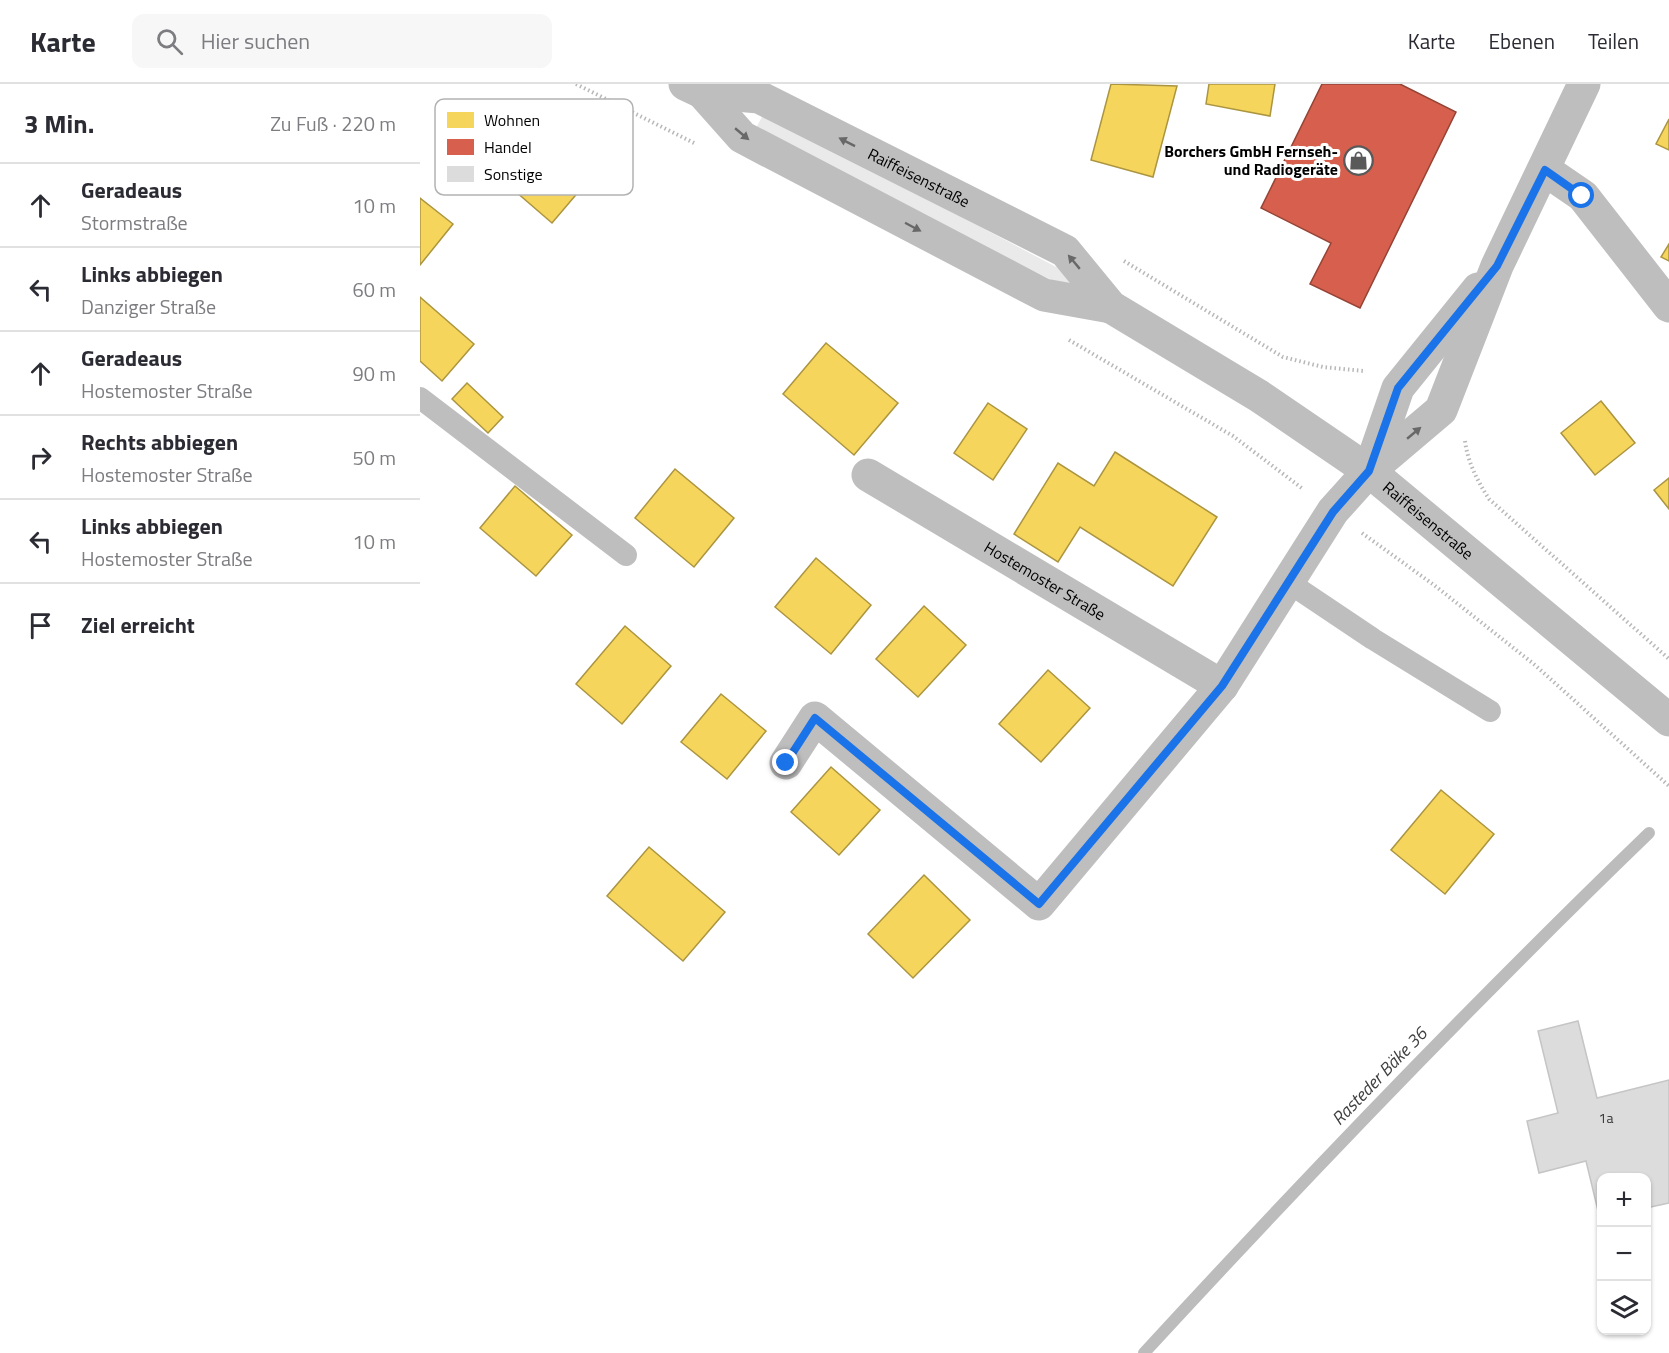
<!DOCTYPE html>
<html lang="de">
<head>
<meta charset="utf-8">
<style>
  :root { --surface:#fff; --page:#f7f7f7; --text:#2b2b33; --muted:#7c7c81; --line:#e1e1e2 }
  body { margin:0; font-family:"Titillium Web",sans-serif; background:var(--page); color:var(--text) }
  .controls { position:absolute; right:18px; bottom:18px; display:grid; overflow:hidden; border-radius:12px; box-shadow:0 2px 4px #0004 }
  .controls button { width:54px; height:54px; display:grid; place-items:center; padding:0; border:0; border-bottom:2px solid var(--line); background:var(--surface); color:var(--text); font:30px sans-serif }
  .stop { position:absolute; width:18px; height:18px; margin:-14px; border:4px solid #1a73e8; border-radius:50%; background:#fff }
  .stop.end { background:#1a73e8; border-color:#fff; box-shadow:0 2px 6px #0008 }
  .list { margin:0; padding:0; list-style:none }
  h2 { display:flex; justify-content:space-between; align-items:center; height:78px; margin:0; padding:0 24px; font-size:26px }
  h2 small { font-size:20px; font-weight:400; color:var(--muted) }
  .list li { display:grid; grid-template-columns:39px 1fr auto; gap:18px; align-items:center; box-sizing:border-box; height:84px; padding:0 24px; border-top:2px solid var(--line) }
  .list b { display:block; font-size:22px; white-space:nowrap }
  .list p { margin:0; font-size:20px; white-space:nowrap; color:var(--muted) }
  .list em { font-size:20px; font-style:normal; color:var(--muted) }
  .icon { flex:none; width:33px; height:33px; fill:none; stroke:currentColor; stroke-width:2; stroke-linecap:round; stroke-linejoin:round }
  .map { position:relative; flex:none; width:1249px; height:1269px; overflow:hidden }
  header { display:flex; align-items:center; gap:36px; box-sizing:border-box; height:84px; padding:0 30px; background:var(--surface); border-bottom:2px solid var(--line) }
  header strong { font-size:28px }
  nav { display:flex; gap:33px; margin-inline-start:auto; font-size:21px }
  .search { width:420px; height:54px; background:var(--page); display:flex; align-items:center; gap:15px; box-sizing:border-box; padding:0 21px; border-radius:12px; color:var(--muted); font-size:22px }
  main { display:flex }
  aside { flex:1; background:var(--surface) }
  .map>svg:first-child { display:block }
  .green { fill:#eaeaea }
  .homes { fill:#f6d55c; stroke:#ac9540; stroke-width:1.5 }
  .shops { fill:#d6604d; stroke:#964336; stroke-width:1.5 }
  .lines { fill:none; stroke-linecap:round; stroke-linejoin:round }
  .stream { stroke:#bcbcbc; stroke-width:12 }
  .building { fill:#dcdcdc; stroke:#c5c5c5; stroke-width:1.5 }
  .path { stroke:#b8b8b8; stroke-width:4; stroke-dasharray:1.5 3; stroke-linecap:butt }
  .service { stroke:#bebebe; stroke-width:22 }
  .minor { stroke:#bebebe; stroke-width:33 }
  .tertiary { stroke:#bebebe; stroke-width:33 }
  .oneway { fill:#686868 }
  .route { stroke:#1a73e8; stroke-width:8 }
  .labels { text-anchor:middle; dominant-baseline:central; stroke-width:6; stroke-linejoin:round; paint-order:stroke }
  .number-label { font-size:14px; fill:#373737 }
  .poi-label { font-size:16px; font-weight:bold; fill:#000; stroke:#fff; text-anchor:end }
  .street-label { font-size:16px; fill:#000; stroke:#fff }
  .water-label { font-size:18px; font-style:italic; fill:#404040; stroke:#fff }
  .key { fill:#fff; stroke:#b2b2b2; stroke-width:1.5 }
  .key-label { font-size:16px; fill:#000 }
</style>
</head>
<body>
<header>
<strong>Karte</strong>
<div class="search"><svg class="icon" aria-label="search" viewBox="0 0 24 24"><circle cx="10" cy="10" r="6"/><path d="M15 15l6 6"/></svg>Hier suchen</div>
<nav><a>Karte</a><a>Ebenen</a><a>Teilen</a></nav>
</header>
<main>
<aside>
<h2>3 Min.<small>Zu Fuß · 220 m</small></h2>
<ul class="list">
<li><svg class="icon" aria-label="ahead" viewBox="0 0 24 24"><path d="M12 20V5M6 11l6-6 6 6"/></svg><div><b>Geradeaus</b><p>Stormstraße</p></div><em>10 m</em></li>
<li><svg class="icon" aria-label="left" viewBox="0 0 24 24"><path d="M17 20v-9H6M10 6l-5 5 5 5"/></svg><div><b>Links abbiegen</b><p>Danziger Straße</p></div><em>60 m</em></li>
<li><svg class="icon" aria-label="ahead" viewBox="0 0 24 24"><path d="M12 20V5M6 11l6-6 6 6"/></svg><div><b>Geradeaus</b><p>Hostemoster Straße</p></div><em>90 m</em></li>
<li><svg class="icon" aria-label="right" viewBox="0 0 24 24"><path d="M7 20v-9h11M14 6l5 5-5 5"/></svg><div><b>Rechts abbiegen</b><p>Hostemoster Straße</p></div><em>50 m</em></li>
<li><svg class="icon" aria-label="left" viewBox="0 0 24 24"><path d="M17 20v-9H6M10 6l-5 5 5 5"/></svg><div><b>Links abbiegen</b><p>Hostemoster Straße</p></div><em>10 m</em></li>
<li><svg class="icon" aria-label="arrive" viewBox="0 0 24 24"><path d="M6 21V4h12l-3 4 3 4H6"/></svg><div><b>Ziel erreicht</b></div></li>
</ul>
</aside>
<div class="map">
<svg width="1249" height="1269" viewBox="0 0 1249 1269">
  <rect width="100%" height="100%" fill="#fff"/>
  <polygon class="green" points="344,29 659,195 657,209 335,46"/>
  <g class="homes">
    <polygon points="691,0 757,2 733,93 671,76"/>
    <polygon points="789,0 855,0 850,32 786,20"/>
    <polygon points="125,29 183,79 132,139 74,89"/>
    <polygon points="1249,35 1249,66 1236,60"/>
    <polygon points="0,114 33,140 0,181"/>
    <polygon points="1249,160 1249,177 1241,173"/>
    <polygon points="0,213 54,260 22,297 0,277"/>
    <polygon points="406,259 478,319 434,371 363,310"/>
    <polygon points="47,299 83,333 68,349 32,315"/>
    <polygon points="1181,317 1215,359 1175,391 1141,349"/>
    <polygon points="568,319 607,345 573,396 534,369"/>
    <polygon points="695,368 797,433 753,502 660,443 638,478 594,450 638,379 674,402"/>
    <polygon points="255,385 314,434 274,483 215,434"/>
    <polygon points="1249,394 1249,425 1234,406"/>
    <polygon points="95,402 152,451 116,492 60,444"/>
    <polygon points="396,474 451,521 411,570 355,523"/>
    <polygon points="504,522 546,561 498,613 456,575"/>
    <polygon points="205,542 251,582 202,640 156,600"/>
    <polygon points="628,586 670,624 621,678 579,640"/>
    <polygon points="301,610 346,647 307,695 261,658"/>
    <polygon points="411,683 460,726 419,771 371,728"/>
    <polygon points="1021,706 1074,750 1025,810 971,766"/>
    <polygon points="229,763 305,828 263,877 187,812"/>
    <polygon points="504,791 550,836 493,894 448,850"/>
  </g>
  <polygon class="shops" points="902,0 980,0 1036,28 940,224 890,200 911,159 841,124"/>
  <g class="lines">
    <path class="stream" d="M724 1269C888 1091 1055 917 1229 749"/>
  </g>
  <polygon class="building" points="1158,937 1177,1014 1249,996 1249,1119 1226,1124 1226,1094 1182,1094 1180,1135 1166,1077 1119,1089 1107,1037 1138,1029 1118,947"/>
  <g class="lines">
    <g class="path">
      <polyline points="156,0 276,60"/>
      <polyline points="704,177 863,273 903,283 944,287"/>
      <polyline points="649,256 813,352 883,405"/>
      <path d="M1045 357C1048 379 1057 396 1069 415L1249 575"/>
      <polyline points="942,449 1014,501 1115,581 1249,702"/>
    </g>
    <g class="service">
      <polyline points="0,314 206,471"/>
      <polyline points="868,498 953,555 1070,627"/>
    </g>
    <g class="minor">
      <polyline points="1125,86 1163,112 1249,222"/>
      <polyline points="950,385 978,304 1058,205"/>
      <path id="s1" d="M448 391 802 602"/>
      <polyline points="366,679 395,634 619,820 802,602 913,427 949,387 1021,326 1077,182 1164,0"/>
    </g>
    <g class="tertiary">
      <path id="s2" d="M265 0 282 8 339 13 645 167 691 223 839 312 949 387 1249 636"/>
      <polyline points="282,8 322,53 624,211 691,223"/>
    </g>
  </g>
  <defs><path id="oneway-solid" d="M-6-.8H1V-3.2L6.5 0L1 3.2V.8H-6Z" transform="scale(1.5)"/></defs>
  <g class="oneway">
    <use href="#oneway-solid" transform="translate(322 50) rotate(40)"/>
    <use href="#oneway-solid" transform="translate(427 58) rotate(-153)"/>
    <use href="#oneway-solid" transform="translate(493 143) rotate(28)"/>
    <use href="#oneway-solid" transform="translate(654 178) rotate(-130)"/>
    <use href="#oneway-solid" transform="translate(994 349) rotate(-40)"/>
  </g>
  <g class="lines">
    <polyline class="route" points="366,679 395,634 619,820 802,602 913,428 949,387 978,304 1077,182 1125,86 1162,112"/>
  </g>
  <defs>
    <symbol id="shop-ring" viewBox="-11 -11 22 22"><circle r="9.5" fill="#fff" stroke="#595959" stroke-width="1.5"/><path d="M-5-2.5h2.3a2.7 3.5 0 0 1 5.4 0H5L5.5 6h-11ZM-1.5-2.5h3a1.5 2.3 0 0 0-3 0Z" fill="#595959"/></symbol>
  </defs>
  <g fill-rule="evenodd">
    <use href="#shop-ring" x="922" y="60" width="33" height="33"/>
  </g>
  <g class="labels">
    <g class="number-label">
      <text x="1186" y="1033">1a</text>
    </g>
    <g class="poi-label">
      <text x="918" y="67">Borchers GmbH Fernseh-<tspan x="918" dy="18">und Radiogeräte</tspan></text>
    </g>
    <g class="street-label">
      <text stroke="none"><textPath href="#s2" startOffset="255">Raiffeisenstraße</textPath></text>
      <text stroke="none"><textPath href="#s2" startOffset="874">Raiffeisenstraße</textPath></text>
      <text stroke="none"><textPath href="#s1" startOffset="206">Hostemoster Straße</textPath></text>
    </g>
    <g class="water-label">
      <text transform="translate(959 992) rotate(-46)">Rasteder Bäke 36</text>
    </g>
  </g>
  <rect x="15" y="15" width="198" height="96" rx="9" class="key"/>
  <rect x="27" y="28" width="27" height="16" fill="#f6d55c"/>
  <rect x="27" y="55" width="27" height="16" fill="#d6604d"/>
  <rect x="27" y="82" width="27" height="16" fill="#dcdcdc"/>
  <g class="key-label">
    <text x="64" y="42">Wohnen</text>
    <text x="64" y="69">Handel</text>
    <text x="64" y="96">Sonstige</text>
  </g>
</svg>
<div class="controls">
<button>+</button>
<button>−</button>
<button><svg class="icon" aria-label="layers" viewBox="0 0 24 24"><path d="M12 4l9 5-9 5-9-5zM3 14l9 5 9-5"/></svg></button>
</div>
<div class="stop" style="left:1162px;top:112px"></div>
<div class="stop end" style="left:366px;top:679px"></div>
</div>
</main>
</body>
</html>
